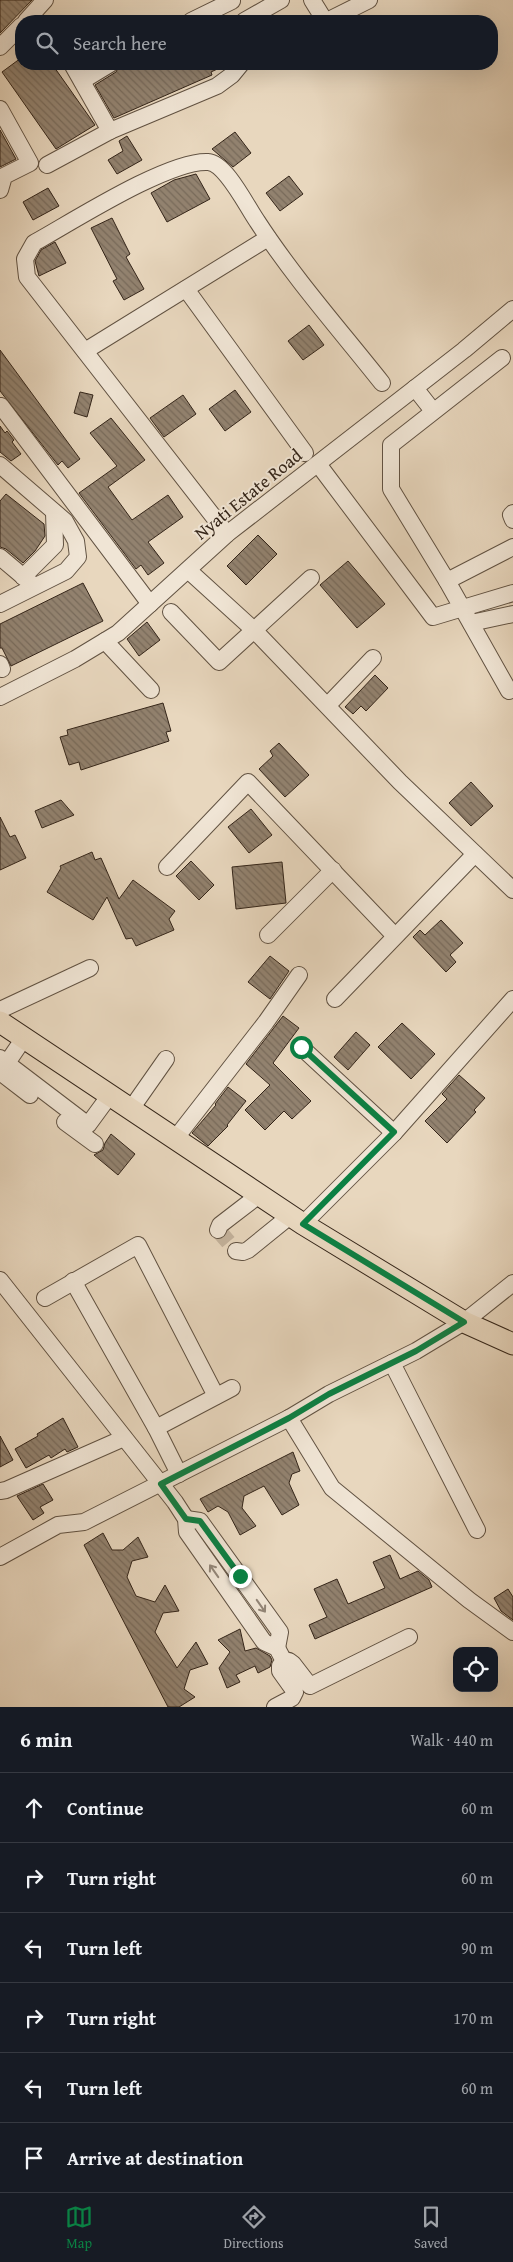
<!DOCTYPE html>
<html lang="en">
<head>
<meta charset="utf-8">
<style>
  :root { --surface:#171b24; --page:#242831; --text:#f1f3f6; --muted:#9ea1a6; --line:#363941; --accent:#0b8043 }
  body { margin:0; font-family:"Gentium Book Plus",serif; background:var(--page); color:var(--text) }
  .controls { position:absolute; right:15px; bottom:15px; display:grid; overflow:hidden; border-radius:10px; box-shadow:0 5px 20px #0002 }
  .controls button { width:45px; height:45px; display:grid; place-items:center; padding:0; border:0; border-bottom:1px solid var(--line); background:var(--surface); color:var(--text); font:25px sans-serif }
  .stop { position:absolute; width:15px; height:15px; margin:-11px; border:4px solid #0b8043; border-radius:50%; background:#fff }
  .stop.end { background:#0b8043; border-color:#fff; box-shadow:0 1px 5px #0008 }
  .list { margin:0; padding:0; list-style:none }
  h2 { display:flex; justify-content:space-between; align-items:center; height:65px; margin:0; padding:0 20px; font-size:21px }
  h2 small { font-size:16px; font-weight:400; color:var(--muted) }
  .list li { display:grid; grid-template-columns:32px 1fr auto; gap:15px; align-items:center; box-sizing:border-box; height:70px; padding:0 20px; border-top:1px solid var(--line) }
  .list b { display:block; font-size:19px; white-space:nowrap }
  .list em { font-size:16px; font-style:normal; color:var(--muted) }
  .icon { flex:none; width:28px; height:28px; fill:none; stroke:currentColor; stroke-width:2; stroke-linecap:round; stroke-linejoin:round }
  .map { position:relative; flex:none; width:513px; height:1707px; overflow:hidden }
  .search { position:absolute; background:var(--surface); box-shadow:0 5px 20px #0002; left:15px; right:15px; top:15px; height:55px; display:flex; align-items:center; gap:12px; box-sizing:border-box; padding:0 18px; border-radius:20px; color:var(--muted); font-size:19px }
  .sheet { height:485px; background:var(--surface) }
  nav { display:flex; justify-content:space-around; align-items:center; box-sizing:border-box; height:70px; border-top:1px solid var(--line); background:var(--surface); font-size:14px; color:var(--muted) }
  nav a { display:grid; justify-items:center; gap:2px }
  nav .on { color:var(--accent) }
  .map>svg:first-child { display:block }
  .building { fill:url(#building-back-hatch); stroke:#342519 }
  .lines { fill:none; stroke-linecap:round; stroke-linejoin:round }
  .minor-tunnel { stroke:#c4b39d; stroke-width:16; stroke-dasharray:16 8; stroke-linecap:butt }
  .minor-casing { stroke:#615242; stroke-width:18 }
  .major-casing { stroke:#342519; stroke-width:23 }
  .minor { stroke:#f0e5d5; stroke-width:16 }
  .major { stroke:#e8d7be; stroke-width:21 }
  .oneway { stroke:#928577 }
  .route { stroke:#0b8043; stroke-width:6 }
  .labels { text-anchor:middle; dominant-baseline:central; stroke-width:4; stroke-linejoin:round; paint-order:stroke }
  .street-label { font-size:18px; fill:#342519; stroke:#f0e5d5 }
</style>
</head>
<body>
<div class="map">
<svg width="513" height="1707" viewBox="0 0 513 1707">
  <defs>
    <pattern id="building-back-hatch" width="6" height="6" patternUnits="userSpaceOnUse" patternTransform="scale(1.25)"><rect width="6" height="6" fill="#92826f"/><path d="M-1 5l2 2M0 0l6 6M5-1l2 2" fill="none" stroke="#786a5a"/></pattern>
  </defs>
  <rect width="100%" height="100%" fill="#e8d7be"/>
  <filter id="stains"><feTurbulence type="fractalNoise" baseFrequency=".004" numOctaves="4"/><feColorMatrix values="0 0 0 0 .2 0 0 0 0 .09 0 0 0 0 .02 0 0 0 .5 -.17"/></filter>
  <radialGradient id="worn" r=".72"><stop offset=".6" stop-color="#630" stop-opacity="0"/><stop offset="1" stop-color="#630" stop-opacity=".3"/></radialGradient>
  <g class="building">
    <polygon points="0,0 32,0 0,33"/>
    <polygon points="21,58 21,64 52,64 95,125 56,149 2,72"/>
    <polygon points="120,64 228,64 211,72 212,75 114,118 95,85 116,72"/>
    <polygon points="0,130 16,159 0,167"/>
    <polygon points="235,132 251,153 233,167 212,149"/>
    <polygon points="127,136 142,160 117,174 108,160 123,151 119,141"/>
    <polygon points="196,174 210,199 167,222 151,193 174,180"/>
    <polygon points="289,176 303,194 280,211 266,193"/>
    <polygon points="48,188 59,206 33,220 23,202"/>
    <polygon points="112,218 130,254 126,257 144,289 124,300 113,281 117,279 91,228"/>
    <polygon points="55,242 66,263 39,276 35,261 41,250"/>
    <polygon points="309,325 324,345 303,360 288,341"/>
    <polygon points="0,350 80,459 68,468 62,461 58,465 0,391"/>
    <polygon points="235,390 251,412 225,431 209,409"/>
    <polygon points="80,392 93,395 87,417 74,413"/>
    <polygon points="183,395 196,414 164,437 150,418"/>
    <polygon points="111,418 145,460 108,487 132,520 168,495 183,517 148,542 164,563 148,575 141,565 136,569 79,493 117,466 90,433"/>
    <polygon points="0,426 5,433 7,431 14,440 12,442 21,454 11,461 0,452"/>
    <polygon points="6,494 44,524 45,536 35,551 23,563 6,549 0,547 0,501"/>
    <polygon points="258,535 277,554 246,585 227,566"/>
    <polygon points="348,561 385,604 357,628 320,585"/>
    <polygon points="83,583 103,621 11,666 2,648 0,648 0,624"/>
    <polygon points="147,622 160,640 139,656 127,639"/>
    <polygon points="375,675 388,688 366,711 361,706 353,714 345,707"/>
    <polygon points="163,703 171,731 166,732 169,741 81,770 79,762 69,765 60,737 68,735 67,730"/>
    <polygon points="279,743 309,775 285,797 259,769 273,756 270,751"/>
    <polygon points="471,782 493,806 471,826 449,803"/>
    <polygon points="61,800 74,815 42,828 35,811"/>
    <polygon points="251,809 272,835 249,853 228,827"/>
    <polygon points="0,817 10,837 15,835 26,858 0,870"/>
    <polygon points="92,852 95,860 101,858 119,899 133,880 175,911 169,919 174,930 136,946 132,938 126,939 107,897 93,920 47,892 61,868 60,866"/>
    <polygon points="191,861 214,885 199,900 176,876"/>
    <polygon points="282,862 286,903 236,909 232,867"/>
    <polygon points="441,920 463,943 450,955 456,962 446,972 413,937 420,930 425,935"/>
    <polygon points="270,956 289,971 270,999 248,982"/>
    <polygon points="283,1016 299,1028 273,1063 311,1101 292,1119 284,1111 265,1130 245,1110 270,1085 246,1064"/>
    <polygon points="402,1023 435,1054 411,1079 378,1047"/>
    <polygon points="356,1032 370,1045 348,1070 334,1057"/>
    <polygon points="459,1075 485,1098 474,1110 476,1112 447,1143 425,1121 447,1099 442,1094"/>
    <polygon points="228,1087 246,1101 227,1125 228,1126 208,1146 192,1133 216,1105 215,1104"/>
    <polygon points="111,1134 135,1154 118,1175 94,1155 103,1150 105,1143"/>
    <polygon points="63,1418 78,1447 67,1452 65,1449 51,1458 49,1455 26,1468 15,1449 38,1436 37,1434"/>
    <polygon points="0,1436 13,1460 0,1467"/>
    <polygon points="293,1452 300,1471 292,1474 289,1483 299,1505 282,1515 264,1486 244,1496 242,1508 256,1526 240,1535 228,1512 218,1506 208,1512 200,1499"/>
    <polygon points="43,1484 53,1500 40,1507 44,1513 33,1520 17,1496"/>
    <polygon points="103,1533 112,1550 123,1550 138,1537 148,1557 132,1561 127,1577 136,1596 155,1602 165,1585 179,1611 163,1613 155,1632 177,1668 196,1642 208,1664 190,1670 184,1689 195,1697 179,1707 168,1707 84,1545"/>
    <polygon points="390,1555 400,1579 418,1571 429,1580 432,1587 315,1639 309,1625 327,1617 314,1589 337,1579 348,1604 385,1588 373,1562"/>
    <polygon points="508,1589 513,1597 513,1620 501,1611 494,1598"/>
    <polygon points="240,1629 245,1651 256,1648 270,1656 272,1660 270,1667 258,1673 255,1666 236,1675 240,1682 227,1688 219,1668 230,1652 218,1640"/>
  </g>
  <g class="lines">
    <polyline class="minor-tunnel" points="218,1230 236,1251"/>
    <defs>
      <g id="minor">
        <polyline points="312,0 325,21"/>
        <polyline points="26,21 45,0"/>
        <polyline points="191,21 232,1"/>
        <polyline points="244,21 281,0"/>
        <polyline points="327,21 369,0"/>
        <polyline points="0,47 21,26"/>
        <polyline points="72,64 110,131"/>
        <polyline points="82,81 110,64"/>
        <polyline points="0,109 30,163 4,176 0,190"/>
        <polyline points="47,165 110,131 217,86 232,75 241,64"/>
        <polyline points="186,289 305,453"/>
        <polyline points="85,351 268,238"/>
        <polyline points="502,358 391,445 391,489 447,581 509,691"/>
        <polyline points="415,388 433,411"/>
        <polyline points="1,406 150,604"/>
        <polyline points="318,464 433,617 513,593"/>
        <polyline points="0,465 65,521 76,541 78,557 66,571 0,604"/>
        <polyline points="513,513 511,515 513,520"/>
        <path d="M227 534 27 277 25 259 34 243C72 222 168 160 208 162 226 163 247 207 257 221 294 278 340 330 382 383"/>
        <polyline points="0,557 32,584"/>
        <polyline points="188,570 254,630 400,782 513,890"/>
        <polyline points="23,577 55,545 54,512"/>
        <polyline points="447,581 513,547"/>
        <polyline points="171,612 219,662 311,578"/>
        <polyline points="471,623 513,614"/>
        <polyline points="105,641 151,690"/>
        <polyline points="0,664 2,669"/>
        <polyline points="0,697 75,659 118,633 227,534 464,350 513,309"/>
        <polyline points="328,705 373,658"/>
        <polyline points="167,867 248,782 394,935"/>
        <polyline points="268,935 333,870"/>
        <polyline points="335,999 475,854"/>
        <polyline points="0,1010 90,968"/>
        <polyline points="301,1047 394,1133"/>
        <polyline points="0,1058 88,1125 110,1095"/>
        <polyline points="7,1063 24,1038"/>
        <polyline points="0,1072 30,1095"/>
        <polyline points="131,1109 166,1059"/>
        <polyline points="65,1122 95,1144"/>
        <polyline points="175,1139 266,1022 299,975"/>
        <polyline points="303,1224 394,1133 513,999"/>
        <polyline points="218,1230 220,1225 259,1195"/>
        <polyline points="236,1251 243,1252 248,1250 290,1216"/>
        <polyline points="0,1280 175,1502 186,1519 187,1532 264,1642 277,1648 285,1663"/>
        <polyline points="73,1281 156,1428 179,1474"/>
        <polyline points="45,1298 138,1245 216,1396"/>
        <polyline points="392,1363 477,1530"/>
        <polyline points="289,1418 332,1488 469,1600 513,1632"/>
        <polyline points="156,1428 232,1388"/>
        <polyline points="0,1491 6,1490 124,1438"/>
        <polyline points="186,1519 200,1521 280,1632 277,1648"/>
        <polyline points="0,1557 58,1525 84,1522 289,1418 329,1394 416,1351 464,1322 513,1283"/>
        <polyline points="275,1707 292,1698 295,1692 280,1671 280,1666 289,1661 293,1664 310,1686 409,1637"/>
      </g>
      <polyline id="major" points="0,1022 303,1224 464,1322 513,1344"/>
    </defs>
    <use href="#minor" class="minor-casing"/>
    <use href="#major" class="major-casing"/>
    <use href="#minor" class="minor"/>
    <use href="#major" class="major"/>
  </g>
  <defs><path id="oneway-shaft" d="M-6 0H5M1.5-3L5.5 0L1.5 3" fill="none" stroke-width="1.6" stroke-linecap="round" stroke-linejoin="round" transform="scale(1.25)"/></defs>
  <g class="oneway">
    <use href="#oneway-shaft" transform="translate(214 1571) rotate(-125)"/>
    <use href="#oneway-shaft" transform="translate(261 1606) rotate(55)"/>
  </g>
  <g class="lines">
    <polyline class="route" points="240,1576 200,1521 186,1519 161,1484 289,1418 329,1394 416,1351 464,1322 303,1224 394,1132 301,1047"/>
  </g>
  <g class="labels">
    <g class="street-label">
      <text transform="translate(248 494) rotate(-39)">Nyati Estate Road</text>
    </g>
  </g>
  <rect width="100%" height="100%" filter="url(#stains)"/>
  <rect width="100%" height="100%" fill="url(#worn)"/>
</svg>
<div class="controls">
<button><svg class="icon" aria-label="locate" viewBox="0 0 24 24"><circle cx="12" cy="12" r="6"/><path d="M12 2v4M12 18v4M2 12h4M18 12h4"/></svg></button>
</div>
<div class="stop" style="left:301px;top:1047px"></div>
<div class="stop end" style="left:240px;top:1576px"></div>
<div class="search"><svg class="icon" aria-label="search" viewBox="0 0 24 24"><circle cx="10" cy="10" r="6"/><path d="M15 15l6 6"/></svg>Search here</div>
</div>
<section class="sheet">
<h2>6 min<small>Walk · 440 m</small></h2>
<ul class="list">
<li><svg class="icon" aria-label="ahead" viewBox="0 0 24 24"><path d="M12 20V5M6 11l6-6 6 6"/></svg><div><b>Continue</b></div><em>60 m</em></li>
<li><svg class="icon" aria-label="right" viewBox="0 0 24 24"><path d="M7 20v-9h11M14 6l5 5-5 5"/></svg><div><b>Turn right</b></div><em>60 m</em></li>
<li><svg class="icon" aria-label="left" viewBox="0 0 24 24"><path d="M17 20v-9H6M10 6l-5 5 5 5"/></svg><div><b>Turn left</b></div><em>90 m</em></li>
<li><svg class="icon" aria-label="right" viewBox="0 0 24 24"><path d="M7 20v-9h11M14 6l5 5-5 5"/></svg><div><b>Turn right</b></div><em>170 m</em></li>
<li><svg class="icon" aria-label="left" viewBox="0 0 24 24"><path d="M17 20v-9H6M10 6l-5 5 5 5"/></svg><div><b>Turn left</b></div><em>60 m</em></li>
<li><svg class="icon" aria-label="arrive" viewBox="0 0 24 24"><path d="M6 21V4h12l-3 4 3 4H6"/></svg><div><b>Arrive at destination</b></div></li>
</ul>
</section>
<nav>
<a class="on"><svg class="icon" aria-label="map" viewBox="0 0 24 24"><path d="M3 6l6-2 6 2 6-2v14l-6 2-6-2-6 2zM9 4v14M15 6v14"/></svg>Map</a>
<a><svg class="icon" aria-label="directions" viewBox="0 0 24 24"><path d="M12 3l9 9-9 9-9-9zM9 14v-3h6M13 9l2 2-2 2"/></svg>Directions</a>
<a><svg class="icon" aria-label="saved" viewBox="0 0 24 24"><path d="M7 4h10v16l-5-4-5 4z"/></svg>Saved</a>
</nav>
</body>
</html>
